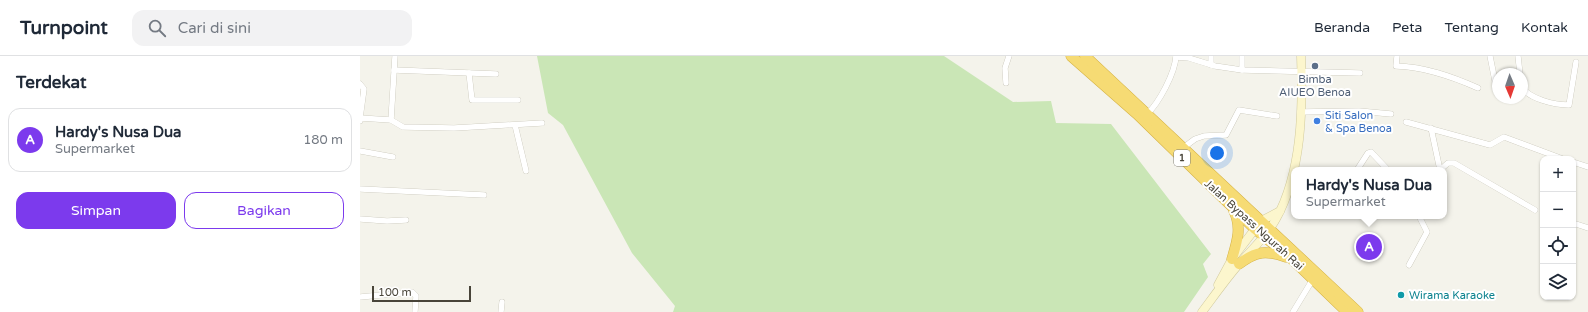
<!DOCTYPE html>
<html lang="id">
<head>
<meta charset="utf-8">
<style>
  :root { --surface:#fff; --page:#f2f2f3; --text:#1f2937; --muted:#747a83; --line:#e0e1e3; --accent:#7c3aed }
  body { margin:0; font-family:"Varela Round",sans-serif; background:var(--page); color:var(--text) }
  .controls { position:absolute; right:12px; bottom:12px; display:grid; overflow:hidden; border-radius:8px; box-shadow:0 1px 3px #0004 }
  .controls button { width:36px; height:36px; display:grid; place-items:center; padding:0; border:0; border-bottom:1px solid var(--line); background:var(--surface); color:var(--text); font:20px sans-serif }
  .compass { position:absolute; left:1132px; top:12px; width:36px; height:36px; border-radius:50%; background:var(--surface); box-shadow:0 1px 3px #0004; rotate:178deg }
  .scale { position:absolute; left:12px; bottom:10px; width:99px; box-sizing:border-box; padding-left:4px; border:2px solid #484439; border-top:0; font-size:11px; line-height:14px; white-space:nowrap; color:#484439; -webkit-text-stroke:3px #fff; paint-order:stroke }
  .you { position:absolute; left:857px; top:97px; width:14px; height:14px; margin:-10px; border:3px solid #fff; border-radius:50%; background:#1a73e8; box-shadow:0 0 0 6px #1a73e833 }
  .badge { display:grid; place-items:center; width:26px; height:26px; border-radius:50%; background:var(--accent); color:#fff; font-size:13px; font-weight:700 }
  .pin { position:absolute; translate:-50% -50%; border:2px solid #fff; box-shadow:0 1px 4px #0006 }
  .popup { position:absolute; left:931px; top:111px; width:156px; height:52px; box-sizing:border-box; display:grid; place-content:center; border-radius:8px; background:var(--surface); filter:drop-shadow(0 1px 3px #0005); font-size:13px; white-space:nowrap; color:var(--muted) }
  .popup b { font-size:15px; color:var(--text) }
  .popup::after { content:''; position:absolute; left:50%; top:100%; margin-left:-8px; border:8px solid transparent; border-top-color:var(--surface) }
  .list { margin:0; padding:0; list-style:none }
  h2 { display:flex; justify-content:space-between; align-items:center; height:52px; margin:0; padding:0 16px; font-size:17px }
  h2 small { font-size:13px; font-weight:400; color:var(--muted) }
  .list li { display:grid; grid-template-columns:26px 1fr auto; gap:12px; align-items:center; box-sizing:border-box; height:64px; margin:0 8px 8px; padding:0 8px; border:1px solid var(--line); border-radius:12px }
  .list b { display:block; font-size:15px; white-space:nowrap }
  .list p { margin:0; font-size:13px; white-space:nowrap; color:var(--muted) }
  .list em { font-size:13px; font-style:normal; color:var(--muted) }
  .actions { display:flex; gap:8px; padding:12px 16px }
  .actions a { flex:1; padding:9px 0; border:1px solid var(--accent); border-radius:12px; text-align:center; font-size:14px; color:var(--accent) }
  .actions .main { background:var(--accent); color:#fff }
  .icon { flex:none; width:22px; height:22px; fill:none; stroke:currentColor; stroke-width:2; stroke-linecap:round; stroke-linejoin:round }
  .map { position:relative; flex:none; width:1228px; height:256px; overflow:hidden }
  header { display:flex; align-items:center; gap:24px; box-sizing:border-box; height:56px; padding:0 20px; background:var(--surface); border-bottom:1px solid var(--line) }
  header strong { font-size:19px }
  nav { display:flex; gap:22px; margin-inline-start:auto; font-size:14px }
  .search { width:280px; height:36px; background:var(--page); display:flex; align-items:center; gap:10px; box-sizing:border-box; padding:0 14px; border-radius:12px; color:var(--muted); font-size:15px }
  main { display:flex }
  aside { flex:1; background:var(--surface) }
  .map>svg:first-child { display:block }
  .green { fill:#cae6b6 }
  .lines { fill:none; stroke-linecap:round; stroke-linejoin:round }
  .street-casing { stroke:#bfbcad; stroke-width:6 }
  .secondary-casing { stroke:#d1ca9d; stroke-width:9 }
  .highway-casing { stroke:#d5b244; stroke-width:11 }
  .street { stroke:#fff; stroke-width:5.5 }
  .secondary { stroke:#fcf6cd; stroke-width:8 }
  .highway { stroke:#f6db74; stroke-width:10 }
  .service-dot { fill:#5c6f8a; stroke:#fff; stroke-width:1.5 }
  .shop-dot { fill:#3f7fe0; stroke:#fff; stroke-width:1.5 }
  .culture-dot { fill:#0f9aa8; stroke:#fff; stroke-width:1.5 }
  .labels { text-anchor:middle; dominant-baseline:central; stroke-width:4; stroke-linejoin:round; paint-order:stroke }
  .shield { fill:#fff; stroke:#7f7c74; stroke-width:1 }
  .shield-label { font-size:10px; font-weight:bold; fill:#484439 }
  .service-label { font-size:11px; fill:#4e5e75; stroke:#fff }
  .shop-label { font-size:11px; fill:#366cbe; stroke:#fff; text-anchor:start }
  .street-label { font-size:11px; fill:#484439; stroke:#fff }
  .culture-label { font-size:11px; fill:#0d838f; stroke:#fff; text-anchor:start }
</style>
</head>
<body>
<header>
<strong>Turnpoint</strong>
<div class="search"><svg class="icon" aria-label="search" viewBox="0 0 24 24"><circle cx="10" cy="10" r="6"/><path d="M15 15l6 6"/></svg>Cari di sini</div>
<nav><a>Beranda</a><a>Peta</a><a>Tentang</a><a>Kontak</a></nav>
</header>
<main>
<aside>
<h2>Terdekat<small></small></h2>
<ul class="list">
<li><span class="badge">A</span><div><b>Hardy's Nusa Dua</b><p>Supermarket</p></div><em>180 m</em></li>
</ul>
<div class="actions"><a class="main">Simpan</a><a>Bagikan</a></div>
</aside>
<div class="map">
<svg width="1228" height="256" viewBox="0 0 1228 256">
  <rect width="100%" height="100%" fill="#f4f3eb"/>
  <polygon class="green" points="177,0 584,0 653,46 691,45 696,67 751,68 851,198 843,208 848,221 824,256 313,256 315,250 272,197 203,69 188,57"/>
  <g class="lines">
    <defs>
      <g id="street">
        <polyline points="851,0 851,9"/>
        <path d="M1037 0 1036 10C1065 11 1091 20 1118 32"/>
        <polyline points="1130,0 1136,30"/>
        <polyline points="1158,0 1160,18"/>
        <polyline points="816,1 829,2 855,10 882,14 1000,17"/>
        <polyline points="34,14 136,18"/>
        <polyline points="882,14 882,0"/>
        <polyline points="109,17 112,44 158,44"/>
        <polyline points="646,27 645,12 649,0"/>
        <polyline points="0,28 4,33 0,62"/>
        <path d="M1162 31C1169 43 1195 49 1209 49L1216 6"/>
        <polyline points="940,56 999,55 1031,58"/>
        <path d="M787 58C799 47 815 17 816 0"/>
        <polyline points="31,64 35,0"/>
        <polyline points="0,65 0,62 31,64 43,71 94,72 182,67"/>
        <polyline points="1046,66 1130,89 1144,81 1203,103"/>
        <polyline points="155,69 166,115"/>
        <polyline points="1071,72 1080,114"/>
        <polyline points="823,92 835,83 844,80 866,79 879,54 917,60"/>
        <polyline points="0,95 33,101"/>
        <polyline points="1213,106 1228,111"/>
        <polyline points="997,114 1008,97 1011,96 1028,114"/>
        <polyline points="1080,114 1088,107 1094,107 1175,154"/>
        <polyline points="0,133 124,139"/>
        <polyline points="0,163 27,165 46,164"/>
        <polyline points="1213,167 1228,172"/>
        <polyline points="1049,209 1067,176 1059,160"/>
        <polyline points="0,241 52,236 56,240 55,256"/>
        <polyline points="141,256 142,246"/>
        <polyline points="933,256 953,223"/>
      </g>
      <g id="secondary">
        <polyline points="858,229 872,203 901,165 920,155"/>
        <path d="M842 256C854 240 866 223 879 208 891 194 907 180 916 163 942 116 943 53 941 0"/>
      </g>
      <g id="highway">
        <polyline points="711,0 777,58 895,173 933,204 987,256"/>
        <polyline points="725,0 998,256"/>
        <path d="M872 203C877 186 882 172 874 155"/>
        <path d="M879 208C896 195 906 194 926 201"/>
      </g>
    </defs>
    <use href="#street" class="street-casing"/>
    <use href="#secondary" class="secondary-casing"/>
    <use href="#highway" class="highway-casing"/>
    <use href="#street" class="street"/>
    <use href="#secondary" class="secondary"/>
    <use href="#highway" class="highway"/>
  </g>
  <circle class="service-dot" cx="955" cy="10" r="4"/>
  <circle class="shop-dot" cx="957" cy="65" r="4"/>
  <circle class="culture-dot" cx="1041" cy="239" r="4"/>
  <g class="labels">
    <rect class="shield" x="814" y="94" width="16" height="16" rx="3"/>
    <g class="shield-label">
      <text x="822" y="102">1</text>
    </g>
    <g class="service-label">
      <text x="955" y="23">Bimba<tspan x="955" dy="13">AIUEO Benoa</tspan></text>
    </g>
    <g class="shop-label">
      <text x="965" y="59">Siti Salon<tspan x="965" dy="13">&amp; Spa Benoa</tspan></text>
    </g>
    <g class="street-label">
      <text transform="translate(894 169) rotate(42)">Jalan Bypass Ngurah Rai</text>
    </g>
    <g class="culture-label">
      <text x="1049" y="239">Wirama Karaoke</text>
    </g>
  </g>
</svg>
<div class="controls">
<button>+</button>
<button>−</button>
<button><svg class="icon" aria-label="locate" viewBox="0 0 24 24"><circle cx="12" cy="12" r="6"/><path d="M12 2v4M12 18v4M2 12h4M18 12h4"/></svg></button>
<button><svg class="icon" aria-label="layers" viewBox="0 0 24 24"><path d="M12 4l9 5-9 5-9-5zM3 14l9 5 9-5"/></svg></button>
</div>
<svg class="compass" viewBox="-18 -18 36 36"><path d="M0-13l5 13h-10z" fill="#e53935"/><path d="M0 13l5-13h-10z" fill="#747a83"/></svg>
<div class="scale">100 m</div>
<div class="you"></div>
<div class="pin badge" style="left:1009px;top:191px">A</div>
<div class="popup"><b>Hardy's Nusa Dua</b>Supermarket</div>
</div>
</main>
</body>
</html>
